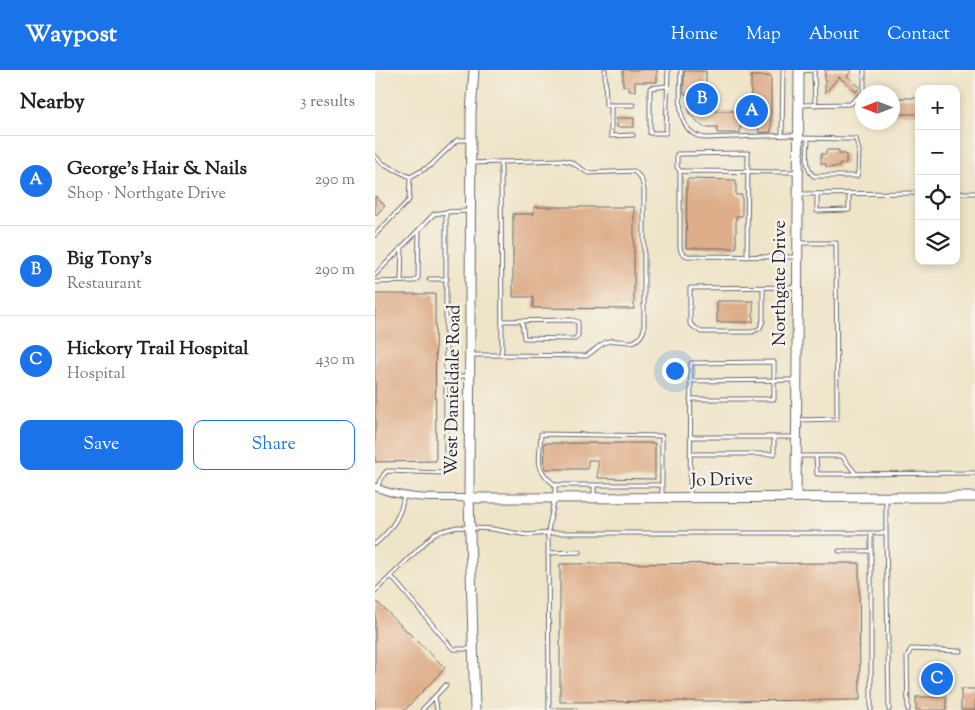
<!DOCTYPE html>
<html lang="en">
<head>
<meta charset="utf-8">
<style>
  :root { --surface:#fff; --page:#f6f6f6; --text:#202124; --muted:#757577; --line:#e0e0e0; --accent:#1a73e8 }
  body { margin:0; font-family:"Sorts Mill Goudy",serif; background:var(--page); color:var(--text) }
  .controls { position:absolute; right:15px; top:15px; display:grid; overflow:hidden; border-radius:10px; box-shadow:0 2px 8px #0003 }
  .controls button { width:45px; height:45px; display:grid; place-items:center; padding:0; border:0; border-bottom:1px solid var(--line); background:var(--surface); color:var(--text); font:25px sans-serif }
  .compass { position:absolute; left:480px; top:15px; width:45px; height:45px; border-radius:50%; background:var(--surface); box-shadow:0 2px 8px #0003; rotate:270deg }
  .you { position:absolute; left:299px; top:300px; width:18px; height:18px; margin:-12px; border:4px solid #fff; border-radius:50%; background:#1a73e8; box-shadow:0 0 0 8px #1a73e833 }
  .badge { display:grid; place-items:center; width:32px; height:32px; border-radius:50%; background:var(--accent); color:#fff; font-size:16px; font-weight:700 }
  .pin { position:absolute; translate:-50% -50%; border:2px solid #fff; box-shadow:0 1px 5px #0006 }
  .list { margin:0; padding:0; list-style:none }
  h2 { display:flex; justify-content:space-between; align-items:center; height:65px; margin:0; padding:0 20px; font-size:21px }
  h2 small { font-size:16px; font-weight:400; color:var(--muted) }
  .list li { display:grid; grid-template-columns:32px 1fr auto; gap:15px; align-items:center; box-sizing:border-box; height:90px; padding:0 20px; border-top:1px solid var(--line) }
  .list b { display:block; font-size:19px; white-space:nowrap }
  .list p { margin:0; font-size:16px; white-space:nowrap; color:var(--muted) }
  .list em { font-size:16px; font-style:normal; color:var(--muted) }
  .actions { display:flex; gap:10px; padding:15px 20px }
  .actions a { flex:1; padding:11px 0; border:1px solid var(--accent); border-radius:10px; text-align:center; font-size:18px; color:var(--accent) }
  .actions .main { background:var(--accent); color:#fff }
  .icon { flex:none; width:28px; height:28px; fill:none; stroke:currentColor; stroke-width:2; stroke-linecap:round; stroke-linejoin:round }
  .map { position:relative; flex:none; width:600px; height:640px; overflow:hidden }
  header { display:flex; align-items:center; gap:30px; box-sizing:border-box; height:70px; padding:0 25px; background:var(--accent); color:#fff }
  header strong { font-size:24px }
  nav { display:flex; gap:28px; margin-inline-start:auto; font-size:18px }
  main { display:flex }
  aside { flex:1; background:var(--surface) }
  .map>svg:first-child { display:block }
  .building { fill:#dead89 }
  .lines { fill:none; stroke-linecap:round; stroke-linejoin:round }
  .lane-casing { stroke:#69666c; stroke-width:5 }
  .street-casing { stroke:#69666c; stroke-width:8 }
  .secondary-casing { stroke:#69666c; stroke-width:11 }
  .lane { stroke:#fff; stroke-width:3 }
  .street { stroke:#fff; stroke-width:6 }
  .secondary { stroke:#fff; stroke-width:9 }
  .labels { text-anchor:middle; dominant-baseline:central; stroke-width:5; stroke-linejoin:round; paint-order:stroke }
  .street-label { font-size:18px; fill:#22223b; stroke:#f7f3e8 }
</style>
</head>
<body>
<header>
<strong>Waypost</strong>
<nav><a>Home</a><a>Map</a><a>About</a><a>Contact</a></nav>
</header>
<main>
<aside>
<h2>Nearby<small>3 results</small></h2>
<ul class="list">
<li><span class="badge">A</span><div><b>George's Hair &amp; Nails</b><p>Shop · Northgate Drive</p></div><em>290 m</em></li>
<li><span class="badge">B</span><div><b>Big Tony's</b><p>Restaurant</p></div><em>290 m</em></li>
<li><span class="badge">C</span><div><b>Hickory Trail Hospital</b><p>Hospital</p></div><em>430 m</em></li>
</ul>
<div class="actions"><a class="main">Save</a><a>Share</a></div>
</aside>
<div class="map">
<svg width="600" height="640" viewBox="0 0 600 640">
  <rect width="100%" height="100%" fill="#f7f3e8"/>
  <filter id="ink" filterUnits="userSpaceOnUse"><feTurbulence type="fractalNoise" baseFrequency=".02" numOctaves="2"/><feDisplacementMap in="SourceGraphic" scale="10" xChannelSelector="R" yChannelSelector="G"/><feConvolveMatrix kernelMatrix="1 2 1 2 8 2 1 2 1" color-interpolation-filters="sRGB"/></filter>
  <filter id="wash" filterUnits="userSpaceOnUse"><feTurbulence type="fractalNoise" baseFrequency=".0096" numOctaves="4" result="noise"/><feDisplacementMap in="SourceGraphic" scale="20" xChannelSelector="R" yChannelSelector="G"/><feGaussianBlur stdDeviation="1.12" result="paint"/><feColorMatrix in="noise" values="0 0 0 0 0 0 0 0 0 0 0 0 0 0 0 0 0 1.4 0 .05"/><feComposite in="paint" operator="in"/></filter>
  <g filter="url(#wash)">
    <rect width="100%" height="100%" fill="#eee4c7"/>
    <g id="blocks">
      <g class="building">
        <polygon points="248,0 282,0 282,12 260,12 260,21 254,21 254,16 248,16"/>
        <polygon points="450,0 477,0 472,6 485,17 481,22 464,7 450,23"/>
        <polygon points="309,1 331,1 331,33 338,41 369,41 376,34 376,6 396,6 396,62 384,63 384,57 365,57 365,63 342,63 342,57 328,57 314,43 314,24 309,24"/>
        <rect x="518" y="28" width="26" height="16"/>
        <rect x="242" y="48" width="17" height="9"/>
        <polygon points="451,80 464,80 464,84 471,84 471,94 464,94 464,97 451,97 451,94 446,94 446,84 451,84"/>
        <polygon points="312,109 361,110 361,125 367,125 367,146 361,146 361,178 311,178"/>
        <polygon points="0,126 10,136 0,146"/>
        <polygon points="159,137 259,137 259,239 158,238 158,227 138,227 138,144 159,144"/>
        <polygon points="0,224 60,224 61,391 0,392"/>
        <rect x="342" y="231" width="36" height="21"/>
        <polygon points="169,373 280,373 280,409 223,408 223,390 213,390 213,399 170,399"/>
        <polygon points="484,493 485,630 185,632 185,494"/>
        <polygon points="0,530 70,598 30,640 0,640"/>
        <rect x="586" y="619" width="14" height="21"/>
        <rect x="541" y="627" width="30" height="13"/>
      </g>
    </g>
  </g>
  <g filter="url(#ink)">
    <use href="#blocks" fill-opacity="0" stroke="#69666c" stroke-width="1"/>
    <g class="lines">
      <defs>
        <g id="lane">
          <polyline points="230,0 231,35 236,35 236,66 258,65"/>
          <path d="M306 0C306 23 298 63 330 68L421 65"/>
          <polyline points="439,0 440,35"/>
          <polyline points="425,1 439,0"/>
          <polyline points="292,16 275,18 275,63 291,63 293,0"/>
          <polyline points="489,22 489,0"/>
          <polyline points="236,35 258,35"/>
          <polyline points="424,35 475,34 488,23"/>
          <polyline points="407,66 408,0"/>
          <path d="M424 68C443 68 462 69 481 69L484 81 483 103 482 106H439C429 100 433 79 433 68"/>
          <polyline points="0,86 7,93 35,107"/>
          <path d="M125 92 187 90 196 92 213 103 259 101C266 107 268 111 269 121V260C260 282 246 266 231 272 224 275 218 282 211 286L126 285"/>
          <polyline points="305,101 302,97 302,84 373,83 372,187"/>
          <polyline points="581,123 600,123"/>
          <polyline points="424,124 544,123"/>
          <polyline points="442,124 442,141 474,140 474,123"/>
          <polyline points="71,142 93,141"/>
          <polyline points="0,165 34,130 35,107 55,96 82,70 94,70"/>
          <polyline points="422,187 312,186 306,182 305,176 305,101 423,102"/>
          <polyline points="0,205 59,144 71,142 71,400 69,403 12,401 9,404 2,417"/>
          <polyline points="54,209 72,209"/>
          <polyline points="26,211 27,177"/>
          <polyline points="0,212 39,211 43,208 44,160"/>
          <polyline points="388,218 388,251 385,258 377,262 326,262 315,254 315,218 422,217"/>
          <polyline points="127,251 197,250 203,252 203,265 200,269 196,269 149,268 147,251"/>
          <polyline points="96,285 126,285 127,277 126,98 125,92 97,93"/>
          <polyline points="72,306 94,306"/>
          <polyline points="316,311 420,310"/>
          <polyline points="422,350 462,349 461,173 424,173"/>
          <polyline points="315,367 419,367"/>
          <polyline points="315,384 399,384 399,367"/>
          <polyline points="422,386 441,386"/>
          <polyline points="481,404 467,386 441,386 442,404 600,403"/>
          <polyline points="219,415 219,428"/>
          <path d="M287 415H180C158 397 165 390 166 364L287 366V427"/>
          <polyline points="315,427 316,293 399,292 399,329 315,329"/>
          <polyline points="511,428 511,463"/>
          <polyline points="497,463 511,463 514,640"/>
          <path d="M0 474C16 461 26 446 29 426"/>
          <polyline points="464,481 496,481"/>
          <polyline points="173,483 205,482"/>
          <polyline points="0,521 16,506"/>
          <polyline points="96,579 78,579 16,506 60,463 82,457 117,459 152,465 173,463 496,463 496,640"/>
          <polyline points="60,627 62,640"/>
          <polyline points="47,640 71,615"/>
          <path d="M174 640 173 463C175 446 181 431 180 415"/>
          <polyline points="174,640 200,640"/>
          <polyline points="533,640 532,587 536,579 586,581"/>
        </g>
        <path id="street" d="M0 417C29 430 63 428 94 428"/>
        <g id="secondary">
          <polyline points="99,0 96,43 94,428 100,640"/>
          <polyline points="421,427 424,0"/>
          <polyline points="94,428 600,427"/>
        </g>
      </defs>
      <use href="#lane" class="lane-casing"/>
      <use href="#street" class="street-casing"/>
      <use href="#secondary" class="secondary-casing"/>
      <use href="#lane" class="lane"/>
      <use href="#street" class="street"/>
      <use href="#secondary" class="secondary"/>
    </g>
  </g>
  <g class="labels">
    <g class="street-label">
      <text transform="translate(406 213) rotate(-90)">Northgate Drive</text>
      <text transform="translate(79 320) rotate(-89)">West Danieldale Road</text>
      <text transform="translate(347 411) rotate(-1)">Jo Drive</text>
    </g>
  </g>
</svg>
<div class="controls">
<button>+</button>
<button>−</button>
<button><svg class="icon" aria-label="locate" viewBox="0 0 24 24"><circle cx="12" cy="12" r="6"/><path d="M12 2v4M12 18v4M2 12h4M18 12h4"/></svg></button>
<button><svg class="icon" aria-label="layers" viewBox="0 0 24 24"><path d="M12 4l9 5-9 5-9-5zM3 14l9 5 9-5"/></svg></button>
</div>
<svg class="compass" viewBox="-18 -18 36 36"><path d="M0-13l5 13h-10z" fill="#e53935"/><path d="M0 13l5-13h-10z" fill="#757577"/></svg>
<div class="you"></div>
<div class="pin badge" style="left:377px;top:41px">A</div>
<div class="pin badge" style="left:327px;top:29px">B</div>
<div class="pin badge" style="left:562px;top:609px">C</div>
</div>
</main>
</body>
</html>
